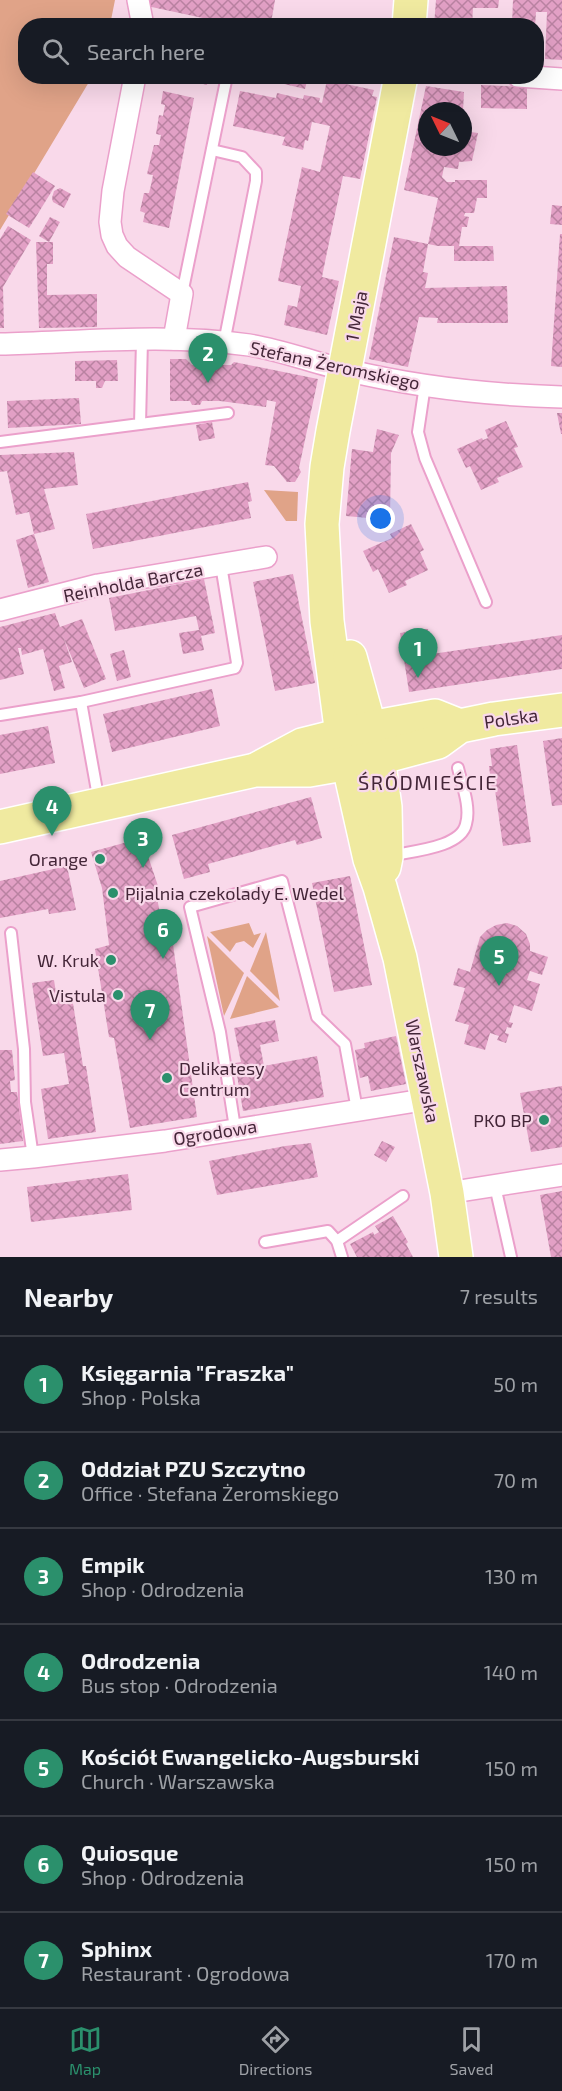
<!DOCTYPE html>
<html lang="en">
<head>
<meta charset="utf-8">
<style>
  :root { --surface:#171b24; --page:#242831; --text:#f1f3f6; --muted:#9ea1a6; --line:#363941; --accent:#2b906c }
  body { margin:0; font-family:"Exo 2",sans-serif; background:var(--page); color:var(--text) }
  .compass { position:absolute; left:418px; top:102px; width:54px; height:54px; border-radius:50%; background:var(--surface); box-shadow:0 6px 24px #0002; rotate:313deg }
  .you { position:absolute; left:381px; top:519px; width:21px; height:21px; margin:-15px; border:4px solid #fff; border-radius:50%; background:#1a73e8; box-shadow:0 0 0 9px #1a73e833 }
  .badge { display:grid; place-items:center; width:39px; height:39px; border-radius:50%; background:var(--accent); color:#fff; font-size:20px; font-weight:700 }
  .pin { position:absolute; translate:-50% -50px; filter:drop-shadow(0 2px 3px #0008) }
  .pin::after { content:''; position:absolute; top:32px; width:21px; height:18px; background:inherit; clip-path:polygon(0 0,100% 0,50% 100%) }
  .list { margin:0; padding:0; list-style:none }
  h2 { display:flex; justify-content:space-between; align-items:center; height:78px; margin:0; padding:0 24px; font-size:26px }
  h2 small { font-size:20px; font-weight:400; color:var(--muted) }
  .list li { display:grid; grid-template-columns:39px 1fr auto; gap:18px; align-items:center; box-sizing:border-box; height:96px; padding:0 24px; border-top:2px solid var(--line) }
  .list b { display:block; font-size:22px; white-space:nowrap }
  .list p { margin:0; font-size:20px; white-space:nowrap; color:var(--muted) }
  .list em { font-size:20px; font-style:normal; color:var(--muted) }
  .icon { flex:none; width:33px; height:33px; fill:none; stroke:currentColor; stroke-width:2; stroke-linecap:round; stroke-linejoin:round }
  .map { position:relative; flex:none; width:562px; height:1257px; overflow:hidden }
  .search { position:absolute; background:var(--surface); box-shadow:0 6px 24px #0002; left:18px; right:18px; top:18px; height:66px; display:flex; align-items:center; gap:15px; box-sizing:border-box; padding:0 21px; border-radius:24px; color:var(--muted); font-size:22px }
  .sheet { height:750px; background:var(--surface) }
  nav { display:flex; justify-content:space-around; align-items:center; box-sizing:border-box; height:84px; border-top:2px solid var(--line); background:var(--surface); font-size:16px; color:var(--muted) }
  nav a { display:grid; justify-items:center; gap:3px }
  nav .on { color:var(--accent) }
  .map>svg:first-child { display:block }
  .green { fill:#e0a388 }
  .building { fill:url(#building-cross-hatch) }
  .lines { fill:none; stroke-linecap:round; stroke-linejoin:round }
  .lane-casing { stroke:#eba0cb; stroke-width:14 }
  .street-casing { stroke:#eba0cb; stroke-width:24 }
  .primary-casing { stroke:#fff; stroke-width:36 }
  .lane { stroke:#fff; stroke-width:10 }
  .street { stroke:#fff; stroke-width:21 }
  .primary { stroke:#f0eaa0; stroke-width:33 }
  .poi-dot { fill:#2b906c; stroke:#f9d9ea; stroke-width:2 }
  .labels { text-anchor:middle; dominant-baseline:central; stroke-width:4.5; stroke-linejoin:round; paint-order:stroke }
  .street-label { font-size:18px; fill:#442638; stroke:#f9d9ea }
  .poi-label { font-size:18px; fill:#442638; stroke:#f9d9ea; text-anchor:end }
  .neighbourhood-label { font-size:20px; letter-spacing:1.5px; fill:#442638; stroke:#f9d9ea }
</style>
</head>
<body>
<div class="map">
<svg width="562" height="1257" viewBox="0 0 562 1257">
  <defs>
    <pattern id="building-cross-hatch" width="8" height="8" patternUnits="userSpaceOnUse" patternTransform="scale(1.5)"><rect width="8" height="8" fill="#e2a0c5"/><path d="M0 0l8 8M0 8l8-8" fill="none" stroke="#b982a1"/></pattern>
  </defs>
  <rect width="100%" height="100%" fill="#f9d9ea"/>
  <g class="green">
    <polygon points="0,0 115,0 110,25 26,26 26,76 92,77 0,230"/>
    <polygon points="264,490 298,492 297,521 286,521"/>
    <polygon points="249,923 254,935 261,933 253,948 244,941 236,943 230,952 210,932"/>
    <polygon points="266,932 280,1001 250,971"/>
    <polygon points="207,936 244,973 224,1016"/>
    <polygon points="247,976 279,1007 230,1019"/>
  </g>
  <g class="building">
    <polygon points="146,0 275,0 271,23 266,26 240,26 147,6"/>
    <polygon points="436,0 499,0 498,8 473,8 472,26 434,26"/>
    <polygon points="513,0 562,0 562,60 545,59 547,12 536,12 535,26 512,24"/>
    <polygon points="173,76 208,76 207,85"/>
    <polygon points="251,76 305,76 308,77 305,89"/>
    <polygon points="327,80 374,90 372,96 377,97 360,179 343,176 326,257 322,277 339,281 327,335 284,325 288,305 297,307 301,286 278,281 302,167 320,172 330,126 312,122 308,141 305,140 303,150 282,145 285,137 233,126 240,91 276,98 277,93 303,99 304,95 320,98 319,102 322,103"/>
    <polygon points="481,85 527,87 527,109 481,108"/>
    <polygon points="426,86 464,92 463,111 427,111 427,147 463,147 463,131 478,133 472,161 459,162 458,169 444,167 442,177 447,182 455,182 455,180 487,180 487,198 477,198 474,213 465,213 464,216 469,217 467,227 462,227 459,246 493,246 494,261 454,261 454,246 438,246 428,244 438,198 404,190"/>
    <polygon points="163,91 194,98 169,228 143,222 145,213 140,211 144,193 149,193 151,185 153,175 147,174 154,145 159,145 161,135 156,134 159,115 163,116 165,105 161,104"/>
    <polygon points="33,172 55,186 29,228 6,214"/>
    <polygon points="60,188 71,194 64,208 53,202 52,198 54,191"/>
    <polygon points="552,205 562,206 562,225 550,224"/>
    <polygon points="50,217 60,222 49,242 39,236"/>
    <polygon points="8,226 31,240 3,287 4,328 0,328 0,239"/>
    <polygon points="560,234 562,234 562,367 551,366"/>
    <polygon points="394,237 428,244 423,272 428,273 425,288 507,286 508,323 437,323 438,318 419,317 408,367 369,359"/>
    <polygon points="36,242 53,242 53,264 47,264 47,295 97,294 97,327 39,328"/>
    <polygon points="170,359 186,359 192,365 231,365 234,362 318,379 299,468 301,472 295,482 287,482 274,466 265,465 276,402 267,400 266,407 220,401 202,401 200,405 192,405 190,401 170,401"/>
    <polygon points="117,360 118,381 105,381 102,388 96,388 96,381 75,381 75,361"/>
    <polygon points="79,398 81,424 8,428 7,401"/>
    <polygon points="557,413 562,413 562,434 561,434"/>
    <polygon points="506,421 518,447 514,448 523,467 497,478 499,482 481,490 470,466 466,468 457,449 482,438 483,440 488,438 485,430"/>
    <polygon points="212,422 215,438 199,441 196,425"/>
    <polygon points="377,429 399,435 391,453 390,520 346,516 352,449 373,452"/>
    <polygon points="74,452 78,485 44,489 55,529 34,534 29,512 16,515 7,471 0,472 0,455"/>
    <polygon points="248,482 252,501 248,502 251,518 93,549 86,514"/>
    <polygon points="411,524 424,550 420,552 428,570 405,581 407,585 389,593 378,569 373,572 363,551 392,538 390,534"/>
    <polygon points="34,534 49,582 28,588 16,540"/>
    <polygon points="293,574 315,683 275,691 253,582"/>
    <polygon points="204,579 215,633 201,636 204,650 183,654 179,633 199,630 196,616 115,631 109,598"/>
    <polygon points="55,613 60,627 82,619 106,679 84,688 63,636 72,662 59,666 65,688 54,691 43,649 22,655 21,648 18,648 24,674 0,680 0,627"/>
    <polygon points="428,629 432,654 562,635 562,669 409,692 400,633"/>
    <polygon points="124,650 131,677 117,681 110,654"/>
    <polygon points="212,689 220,726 112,752 103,714"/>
    <polygon points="48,726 55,763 0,774 0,735"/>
    <polygon points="562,738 562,805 552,806 543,741"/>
    <polygon points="517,745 531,842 503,846 495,790 492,791 489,766 492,766 490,749"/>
    <polygon points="311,797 322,838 297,845 295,840 208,864 210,872 184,879 172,835"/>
    <polygon points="142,838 160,892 156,893 165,938 172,937 197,1117 130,1128 114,1038 109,1037 95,949 109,945 102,888 91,852"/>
    <polygon points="67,866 76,910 49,914 48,909 0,918 0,881"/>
    <polygon points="350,876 372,985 334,992 312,883"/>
    <polygon points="507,923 517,926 526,934 530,944 530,951 548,957 542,975 530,971 527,980 540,984 532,1011 514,1005 509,1022 513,1023 511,1028 507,1027 505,1033 509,1034 506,1043 497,1040 499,1036 490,1033 485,1050 464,1044 469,1025 455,1021 465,988 453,985 458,968 470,972 480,937 487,930 496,925"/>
    <polygon points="54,980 56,993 71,991 83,1066 86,1066 96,1132 48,1139 41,1089 69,1084 64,1053 43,1056 32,983"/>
    <polygon points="275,1020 279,1041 260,1045 264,1066 317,1056 324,1097 243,1111 235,1063 241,1062 234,1028"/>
    <polygon points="396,1036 406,1084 371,1091 368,1076 360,1078 355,1050 365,1048 364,1043"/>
    <polygon points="0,1050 12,1050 15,1080 10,1081 11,1092 17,1092 23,1141 0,1144"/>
    <polygon points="562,1086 562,1147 531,1152 520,1093"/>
    <polygon points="382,1141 395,1147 386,1162 374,1155"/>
    <polygon points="311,1143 318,1177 217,1195 209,1161 285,1146"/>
    <polygon points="128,1174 132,1210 31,1222 27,1187"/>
    <polygon points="562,1191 562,1257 551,1257 540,1195"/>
    <polygon points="393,1216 408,1242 406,1244 413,1257 357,1257 350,1244 373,1232 374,1235 379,1232 375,1226"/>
  </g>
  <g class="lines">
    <defs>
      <g id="lane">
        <polyline points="212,150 242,157 256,172 256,181 224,343"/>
        <polyline points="182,294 227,76"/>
        <polyline points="425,385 418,432 425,458 486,602"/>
        <polyline points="140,424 228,413"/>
        <polyline points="0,442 140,424 142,340"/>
        <polyline points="81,702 235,668 237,663 221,565"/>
        <polyline points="0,715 81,702 99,802"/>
        <path d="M390 856C411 851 461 848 466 824 471 807 462 785 458 768"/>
        <polyline points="11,933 24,1049 25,1102 33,1157"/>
        <polyline points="235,1128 220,1032 190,907 282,881 317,1017 345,1044 357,1110"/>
        <polyline points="495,1186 511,1257"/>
        <polyline points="337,1241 403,1196"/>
        <polyline points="265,1242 328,1231 337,1241 342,1257"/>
      </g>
      <g id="street">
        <polyline points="138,0 143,26"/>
        <polyline points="135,76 113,191 110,222 112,235 117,246 127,257 182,294 174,339"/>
        <polyline points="518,76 562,79"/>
        <path d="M0 344C82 342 167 333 249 345 282 350 314 363 346 370 416 387 490 395 562 397"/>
        <polyline points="0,610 98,585 266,557"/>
        <polyline points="0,1160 33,1157 165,1141 429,1099"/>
        <polyline points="447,1193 562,1175"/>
      </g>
      <g id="primary">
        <polyline points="409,26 411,0"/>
        <polyline points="401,76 333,431 327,467 322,524 327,621 342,735 370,859 380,887 400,958 447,1193 456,1257"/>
        <polyline points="350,657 378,758 385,807 386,857 384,867"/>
        <polyline points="259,768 302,745 370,728 435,716 460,726"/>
        <polyline points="0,827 255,770 309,770 378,758 438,742 460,726 494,719 562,710"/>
      </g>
    </defs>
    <use href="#lane" class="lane-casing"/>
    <use href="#street" class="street-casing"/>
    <use href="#primary" class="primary-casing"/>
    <use href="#lane" class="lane"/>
    <use href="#street" class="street"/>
    <use href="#primary" class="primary"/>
  </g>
  <g class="poi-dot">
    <circle cx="100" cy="859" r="6"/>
    <circle cx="113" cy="893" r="6"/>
    <circle cx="111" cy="960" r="6"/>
    <circle cx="118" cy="995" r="6"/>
    <circle cx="167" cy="1078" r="6"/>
    <circle cx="544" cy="1120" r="6"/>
  </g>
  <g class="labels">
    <g class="street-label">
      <text transform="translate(356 316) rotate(-79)">1 Maja</text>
      <text transform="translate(335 365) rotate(12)">Stefana Żeromskiego</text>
      <text transform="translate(133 582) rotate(-11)">Reinholda Barcza</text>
      <text transform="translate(511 718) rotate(-8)">Polska</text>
      <text transform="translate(423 1071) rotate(78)">Warszawska</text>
      <text transform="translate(215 1132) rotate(-9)">Ogrodowa</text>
    </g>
    <g class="poi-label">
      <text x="88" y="859">Orange</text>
      <text x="125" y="893" text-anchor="start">Pijalnia czekolady E. Wedel</text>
      <text x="99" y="960">W. Kruk</text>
      <text x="106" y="995">Vistula</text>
      <text x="179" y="1068" text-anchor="start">Delikatesy<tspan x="179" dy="21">Centrum</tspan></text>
      <text x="532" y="1120">PKO BP</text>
    </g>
    <g class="neighbourhood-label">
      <text x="428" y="782">ŚRÓDMIEŚCIE</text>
    </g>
  </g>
</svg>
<svg class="compass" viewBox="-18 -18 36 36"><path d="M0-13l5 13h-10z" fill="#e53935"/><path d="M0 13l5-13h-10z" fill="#9ea1a6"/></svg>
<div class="you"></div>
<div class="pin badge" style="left:418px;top:678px">1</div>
<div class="pin badge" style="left:208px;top:383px">2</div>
<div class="pin badge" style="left:143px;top:868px">3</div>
<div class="pin badge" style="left:52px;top:836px">4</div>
<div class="pin badge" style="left:499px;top:986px">5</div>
<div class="pin badge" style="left:163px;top:959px">6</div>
<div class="pin badge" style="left:150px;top:1040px">7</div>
<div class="search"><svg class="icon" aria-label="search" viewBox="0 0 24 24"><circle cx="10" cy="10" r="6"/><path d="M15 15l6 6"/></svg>Search here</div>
</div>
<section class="sheet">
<h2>Nearby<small>7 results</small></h2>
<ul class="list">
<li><span class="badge">1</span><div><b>Księgarnia &quot;Fraszka&quot;</b><p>Shop · Polska</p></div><em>50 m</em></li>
<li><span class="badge">2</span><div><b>Oddział PZU Szczytno</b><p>Office · Stefana Żeromskiego</p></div><em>70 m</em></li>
<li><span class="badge">3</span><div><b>Empik</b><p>Shop · Odrodzenia</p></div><em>130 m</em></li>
<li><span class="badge">4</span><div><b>Odrodzenia</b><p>Bus stop · Odrodzenia</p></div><em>140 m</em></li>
<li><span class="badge">5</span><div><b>Kościół Ewangelicko-Augsburski</b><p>Church · Warszawska</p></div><em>150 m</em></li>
<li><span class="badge">6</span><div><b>Quiosque</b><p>Shop · Odrodzenia</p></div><em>150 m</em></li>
<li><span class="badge">7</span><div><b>Sphinx</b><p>Restaurant · Ogrodowa</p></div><em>170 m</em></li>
</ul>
</section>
<nav>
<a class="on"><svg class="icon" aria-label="map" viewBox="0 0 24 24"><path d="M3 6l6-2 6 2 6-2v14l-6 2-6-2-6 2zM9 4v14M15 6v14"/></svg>Map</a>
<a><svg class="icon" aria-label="directions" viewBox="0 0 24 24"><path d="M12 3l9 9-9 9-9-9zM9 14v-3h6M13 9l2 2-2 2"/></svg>Directions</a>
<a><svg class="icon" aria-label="saved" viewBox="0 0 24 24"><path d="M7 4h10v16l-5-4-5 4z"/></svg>Saved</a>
</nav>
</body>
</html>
